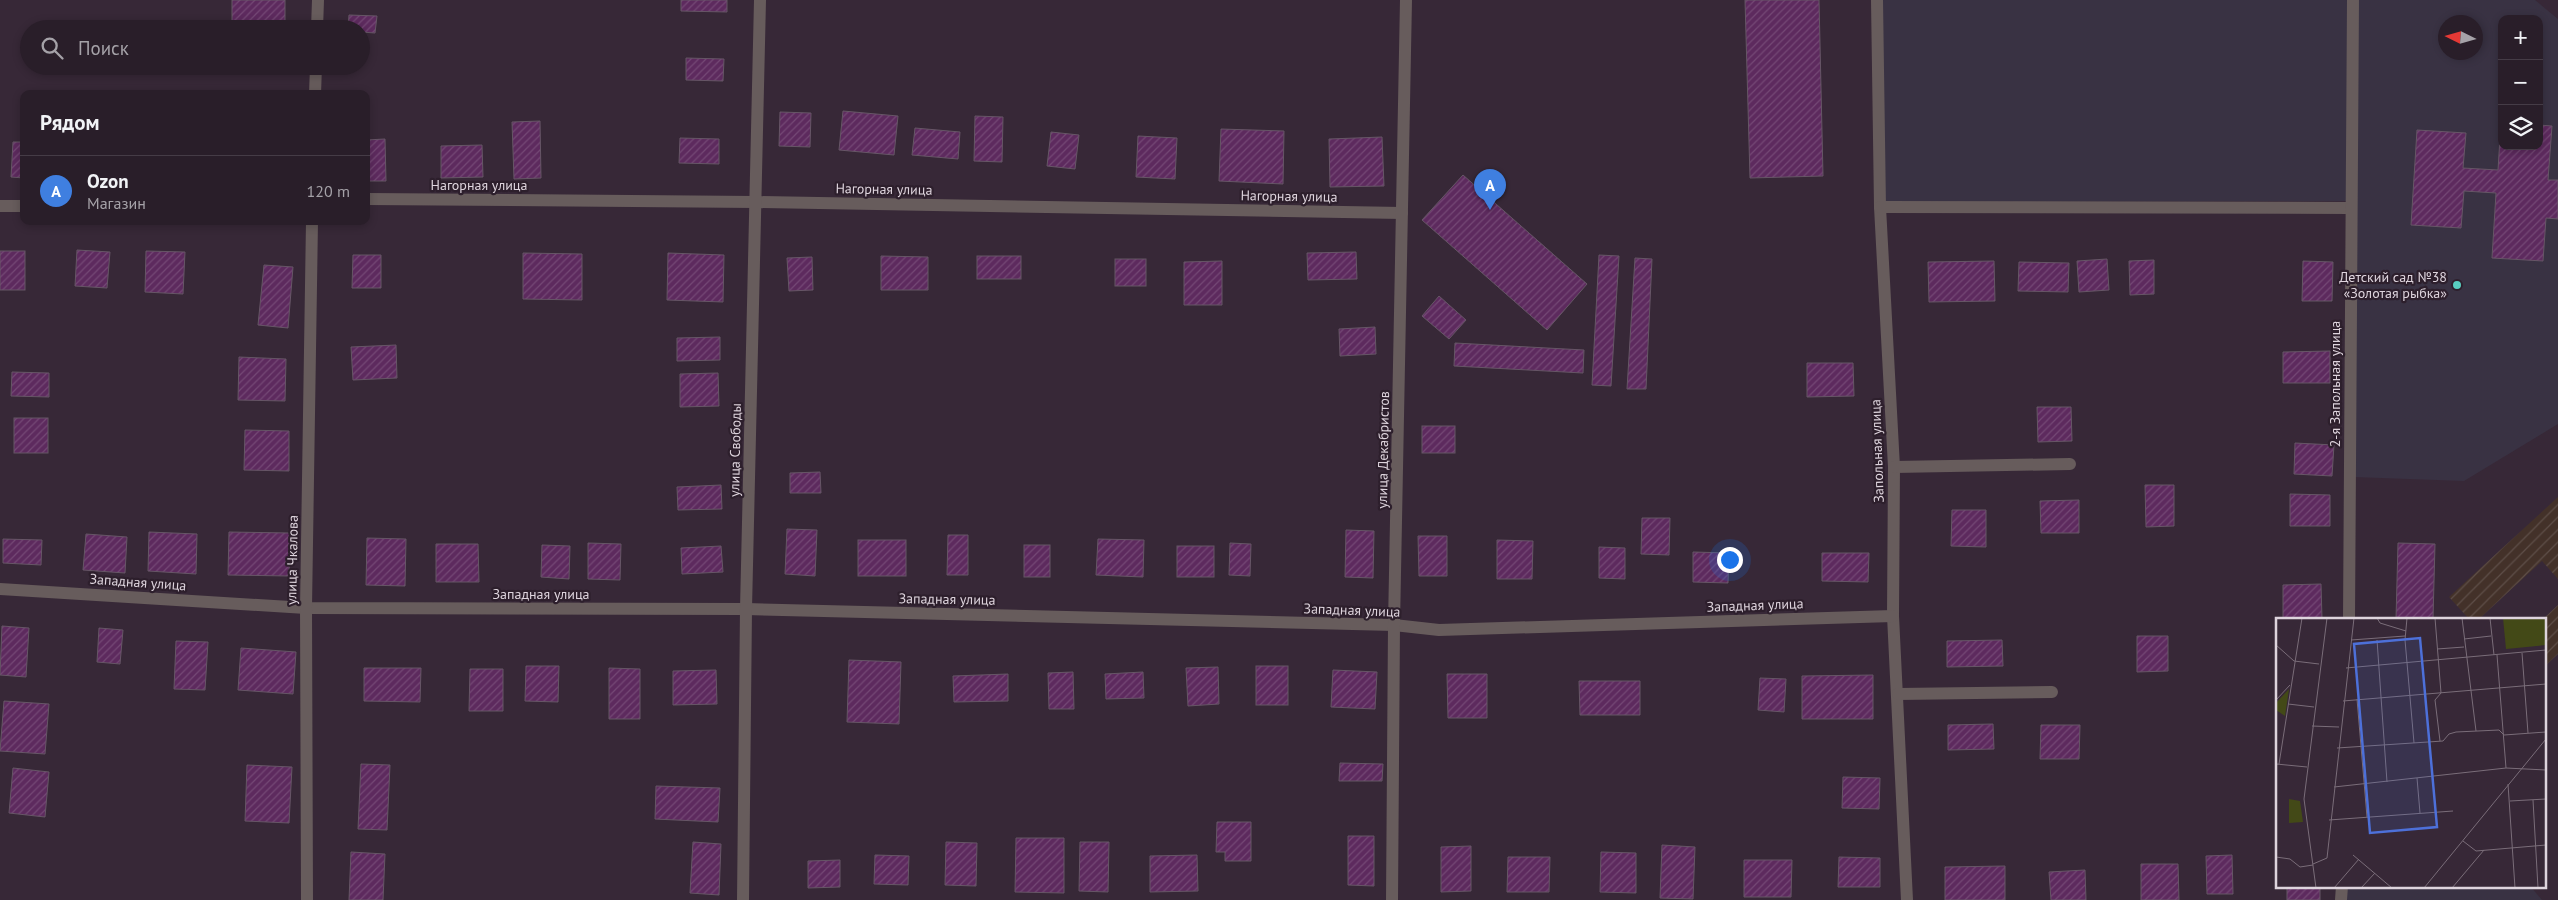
<!DOCTYPE html>
<html lang="ru">
<head>
<meta charset="utf-8">
<style>
  :root { --surface:#291e29; --page:#352b35; --text:#f1f3f6; --muted:#a5a2a8; --line:#453c46; --accent:#db2777 }
  body { margin:0; font-family:"PT Sans",sans-serif; background:var(--page); color:var(--text) }
  .controls { position:absolute; right:15px; top:15px; display:grid; overflow:hidden; border-radius:10px; box-shadow:0 2px 8px #0003 }
  .controls button { width:45px; height:45px; display:grid; place-items:center; padding:0; border:0; border-bottom:1px solid var(--line); background:var(--surface); color:var(--text); font:25px sans-serif }
  .compass { position:absolute; left:2438px; top:15px; width:45px; height:45px; border-radius:50%; background:var(--surface); box-shadow:0 2px 8px #0003; rotate:275deg }
  .you { position:absolute; left:1729px; top:559px; width:18px; height:18px; margin:-12px; border:4px solid #fff; border-radius:50%; background:#1a73e8; box-shadow:0 0 0 8px #1a73e833 }
  .badge { display:grid; place-items:center; width:32px; height:32px; border-radius:50%; background:var(--accent); color:#fff; font-size:16px; font-weight:700 }
  .pin { position:absolute; translate:-50% -41px; filter:drop-shadow(0 1px 2px #0008) }
  .pin::after { content:''; position:absolute; top:26px; width:18px; height:15px; background:inherit; clip-path:polygon(0 0,100% 0,50% 100%) }
  .list { margin:0; padding:0; list-style:none }
  h2 { display:flex; justify-content:space-between; align-items:center; height:65px; margin:0; padding:0 20px; font-size:21px }
  h2 small { font-size:16px; font-weight:400; color:var(--muted) }
  .list li { display:grid; grid-template-columns:32px 1fr auto; gap:15px; align-items:center; box-sizing:border-box; height:70px; padding:0 20px; border-top:1px solid var(--line) }
  .list b { display:block; font-size:19px; white-space:nowrap }
  .list p { margin:0; font-size:16px; white-space:nowrap; color:var(--muted) }
  .list em { font-size:16px; font-style:normal; color:var(--muted) }
  .icon { flex:none; width:28px; height:28px; fill:none; stroke:currentColor; stroke-width:2; stroke-linecap:round; stroke-linejoin:round }
  .map { position:relative; flex:none; width:2558px; height:900px; overflow:hidden }
  .search { position:absolute; background:var(--surface); box-shadow:0 2px 8px #0003; left:20px; top:20px; width:350px; height:55px; display:flex; align-items:center; gap:12px; box-sizing:border-box; padding:0 18px; border-radius:28px; color:var(--muted); font-size:19px }
  .panel { position:absolute; background:var(--surface); box-shadow:0 2px 8px #0003; left:20px; top:90px; width:350px; height:135px; border-radius:10px }
  .map>svg:first-child { display:block }
  .industrial { fill:url(#industrial-furrows) }
  .education { fill:#393243; fill-rule:evenodd }
  .building { fill:url(#building-hatch); stroke:#665666 }
  .lines { fill:none; stroke-linecap:round; stroke-linejoin:round }
  .street { stroke:#675c5c; stroke-width:12 }
  .poi-dot { fill:#58cec0; stroke:#2d1f2c; stroke-width:2 }
  .labels { text-anchor:middle; dominant-baseline:central; stroke-width:4.5; stroke-linejoin:round; paint-order:stroke }
  .street-label { font-size:14px; fill:#ded4dd; stroke:#2d1f2c }
  .poi-label { font-size:14px; fill:#ded4dd; stroke:#2d1f2c; text-anchor:end }
  .inset-road { fill:none; stroke:#7a6d79; stroke-width:1 }
  .view { fill:#4d70d9; fill-opacity:0.15; stroke:#4d70d9; stroke-width:2.5 }
  .inset-edge { fill:none; stroke:#ded4dd; stroke-width:2.5 }
</style>
</head>
<body>
<div class="map">
<svg width="2558" height="900" viewBox="0 0 2558 900">
  <defs>
    <pattern id="industrial-furrows" width="10" height="10" patternUnits="userSpaceOnUse" patternTransform="scale(1.25)"><rect width="10" height="10" fill="#433129"/><path d="M-1 1l2-2M0 10L10 0M9 11l2-2" fill="none" stroke="#5e4e48"/></pattern>
    <pattern id="building-hatch" width="6" height="6" patternUnits="userSpaceOnUse" patternTransform="scale(1.25)"><rect width="6" height="6" fill="#5d2a5e"/><path d="M-1 1l2-2M0 6l6-6M5 7l2-2" fill="none" stroke="#744875"/></pattern>
  </defs>
  <rect width="100%" height="100%" fill="#372837"/>
  <g class="industrial">
    <polygon points="2558,497 2558,579 2542,561 2479,619 2469,619 2449,597"/>
    <polygon points="2558,605 2558,654 2544,667 2543,619"/>
  </g>
  <g class="education">
    <polygon points="1877,0 2349,0 2346,201 1879,202"/>
    <path d="M2358 0H2535L2558 19V424L2464 481 2354 477ZM2502 19H2539V146H2502ZM2446 22H2476V52H2446Z"/>
    <polygon points="2341,886 2530,886 2542,900 2341,900"/>
  </g>
  <g class="building">
    <rect x="232" y="0" width="53" height="29"/>
    <polygon points="681,0 727,0 727,12 681,11"/>
    <polygon points="1745,0 1819,0 1823,176 1750,178"/>
    <polygon points="349,15 377,16 375,33 361,32 361,29 348,29"/>
    <polygon points="686,58 724,59 723,81 686,80"/>
    <polygon points="843,111 898,116 894,155 839,150"/>
    <polygon points="780,112 811,113 810,147 779,146"/>
    <polygon points="975,116 1003,117 1002,162 974,161"/>
    <polygon points="540,121 541,178 514,179 512,122"/>
    <polygon points="2501,122 2502,146 2539,146 2539,125 2552,126 2548,180 2558,180 2558,219 2546,218 2543,261 2492,258 2496,193 2464,191 2461,228 2411,225 2417,130 2466,133 2463,168 2498,170"/>
    <polygon points="915,128 960,132 958,159 912,155"/>
    <polygon points="1221,129 1284,131 1283,184 1219,181"/>
    <polygon points="1051,132 1079,135 1075,169 1047,166"/>
    <polygon points="1138,136 1177,138 1175,179 1136,177"/>
    <polygon points="1382,137 1384,186 1330,187 1329,139"/>
    <polygon points="680,138 719,139 719,164 679,163"/>
    <polygon points="385,139 386,181 366,181 366,140"/>
    <polygon points="13,142 24,142 24,178 11,177"/>
    <polygon points="482,145 483,177 441,178 441,146"/>
    <polygon points="1463,175 1587,284 1547,330 1422,220"/>
    <polygon points="77,250 110,252 107,288 75,286"/>
    <rect x="0" y="251" width="25" height="39"/>
    <polygon points="146,251 185,252 183,294 145,292"/>
    <polygon points="1356,252 1357,279 1308,280 1307,253"/>
    <polygon points="523,253 582,254 582,300 523,299"/>
    <polygon points="668,253 724,255 723,302 667,300"/>
    <polygon points="353,255 381,255 381,288 352,288"/>
    <polygon points="1599,255 1619,256 1611,386 1592,385"/>
    <polygon points="881,256 928,257 928,290 881,290"/>
    <rect x="977" y="256" width="44" height="23"/>
    <polygon points="812,257 813,290 789,291 787,258"/>
    <polygon points="1635,258 1652,259 1646,389 1627,389"/>
    <rect x="1115" y="259" width="31" height="27"/>
    <polygon points="2107,259 2109,290 2079,292 2077,261"/>
    <polygon points="2154,260 2154,294 2130,295 2129,261"/>
    <polygon points="1222,261 1222,305 1184,305 1184,262"/>
    <polygon points="1994,261 1995,301 1929,302 1928,262"/>
    <polygon points="2303,261 2333,262 2332,301 2302,301"/>
    <polygon points="2019,262 2069,263 2068,292 2018,291"/>
    <polygon points="264,265 293,267 288,328 258,325"/>
    <polygon points="1439,296 1466,320 1449,339 1422,316"/>
    <polygon points="1375,327 1376,354 1340,356 1339,329"/>
    <polygon points="720,337 720,360 677,361 677,338"/>
    <polygon points="1455,343 1584,350 1583,373 1454,366"/>
    <polygon points="396,345 397,378 353,380 351,347"/>
    <polygon points="2330,351 2330,383 2283,383 2283,352"/>
    <polygon points="239,357 286,359 285,401 238,400"/>
    <polygon points="1807,363 1853,363 1854,396 1807,397"/>
    <polygon points="12,372 49,373 49,397 11,396"/>
    <polygon points="718,373 719,406 680,407 680,374"/>
    <polygon points="2037,407 2071,407 2072,441 2038,442"/>
    <rect x="14" y="418" width="34" height="35"/>
    <rect x="1422" y="426" width="33" height="27"/>
    <polygon points="245,430 289,431 289,471 244,470"/>
    <polygon points="2295,443 2334,445 2332,476 2294,474"/>
    <polygon points="820,472 821,493 790,493 790,473"/>
    <polygon points="721,485 722,509 678,510 677,487"/>
    <polygon points="2145,485 2174,485 2174,526 2146,527"/>
    <polygon points="2290,494 2330,495 2330,526 2290,526"/>
    <polygon points="2079,500 2079,533 2041,533 2040,501"/>
    <polygon points="1952,510 1986,510 1986,547 1951,546"/>
    <polygon points="1642,518 1670,518 1669,555 1641,554"/>
    <polygon points="787,529 817,530 815,576 785,574"/>
    <polygon points="1346,530 1374,531 1373,578 1345,577"/>
    <polygon points="149,532 197,534 196,574 148,571"/>
    <polygon points="229,532 290,533 289,576 228,575"/>
    <polygon points="86,534 127,537 125,573 83,570"/>
    <polygon points="948,535 968,535 968,575 947,575"/>
    <polygon points="1418,536 1447,536 1447,576 1419,576"/>
    <polygon points="367,538 406,539 405,586 366,585"/>
    <polygon points="3,539 42,540 41,565 3,563"/>
    <polygon points="1098,539 1144,540 1143,577 1096,575"/>
    <rect x="858" y="540" width="48" height="36"/>
    <polygon points="1497,540 1533,541 1532,579 1497,579"/>
    <polygon points="588,543 621,544 620,580 588,579"/>
    <polygon points="1230,543 1251,544 1250,576 1229,575"/>
    <polygon points="2398,543 2435,544 2433,619 2396,619"/>
    <polygon points="436,544 478,544 479,582 436,582"/>
    <polygon points="542,545 570,546 569,579 541,577"/>
    <rect x="1024" y="545" width="26" height="32"/>
    <polygon points="721,546 723,572 682,574 681,548"/>
    <rect x="1177" y="546" width="37" height="31"/>
    <polygon points="1599,547 1625,548 1625,579 1599,578"/>
    <polygon points="1693,552 1729,553 1728,583 1693,582"/>
    <polygon points="1822,553 1869,553 1868,582 1822,581"/>
    <polygon points="2321,584 2322,619 2283,619 2283,585"/>
    <polygon points="2,626 29,628 26,677 0,675"/>
    <polygon points="99,628 123,630 120,664 97,662"/>
    <polygon points="2137,636 2168,636 2168,671 2137,672"/>
    <polygon points="2002,640 2003,666 1947,667 1947,641"/>
    <polygon points="176,641 208,642 205,690 174,689"/>
    <polygon points="241,648 296,652 293,694 238,690"/>
    <polygon points="849,660 901,662 899,724 847,722"/>
    <polygon points="526,666 559,666 558,702 525,701"/>
    <rect x="1256" y="666" width="32" height="39"/>
    <polygon points="1218,667 1219,704 1188,706 1186,668"/>
    <polygon points="364,668 421,668 420,702 364,701"/>
    <polygon points="609,668 640,669 640,719 609,719"/>
    <polygon points="470,669 503,669 503,711 469,711"/>
    <polygon points="716,670 717,704 673,705 673,671"/>
    <polygon points="1333,670 1377,672 1375,709 1331,707"/>
    <polygon points="1073,672 1074,709 1049,709 1048,673"/>
    <polygon points="1143,672 1144,698 1106,699 1105,674"/>
    <polygon points="1008,674 1008,701 954,702 953,676"/>
    <polygon points="1447,674 1487,674 1487,718 1448,718"/>
    <polygon points="1873,675 1873,719 1802,719 1802,676"/>
    <polygon points="1760,678 1786,679 1784,712 1758,710"/>
    <polygon points="1579,681 1640,681 1640,715 1580,715"/>
    <polygon points="4,701 49,704 45,754 0,751"/>
    <polygon points="1993,724 1994,749 1948,750 1948,725"/>
    <polygon points="2041,725 2080,725 2079,759 2040,759"/>
    <polygon points="1340,763 1383,764 1382,781 1339,781"/>
    <polygon points="361,764 390,765 387,830 358,829"/>
    <polygon points="247,765 292,767 289,823 245,821"/>
    <polygon points="13,768 49,772 45,817 9,813"/>
    <polygon points="1843,777 1880,778 1879,809 1842,808"/>
    <polygon points="656,786 720,788 718,822 655,819"/>
    <polygon points="1217,822 1251,822 1251,861 1225,861 1225,852 1216,852"/>
    <polygon points="1348,836 1374,836 1374,886 1348,885"/>
    <polygon points="1016,838 1064,838 1064,893 1015,892"/>
    <polygon points="693,842 721,844 719,895 690,893"/>
    <polygon points="946,842 977,843 976,886 945,885"/>
    <polygon points="1080,842 1109,842 1108,892 1079,891"/>
    <polygon points="1662,845 1695,847 1693,899 1660,898"/>
    <polygon points="1471,846 1471,891 1441,892 1441,847"/>
    <polygon points="351,852 385,854 383,900 349,900"/>
    <polygon points="1601,852 1636,853 1636,893 1600,892"/>
    <polygon points="875,855 909,856 908,885 874,884"/>
    <polygon points="1197,855 1198,891 1150,892 1150,856"/>
    <polygon points="2232,855 2233,894 2207,894 2206,856"/>
    <polygon points="1508,857 1550,857 1549,892 1507,892"/>
    <polygon points="1839,857 1880,858 1880,887 1838,887"/>
    <polygon points="840,860 840,887 808,888 808,861"/>
    <polygon points="1744,860 1792,860 1791,897 1744,897"/>
    <polygon points="2141,864 2178,864 2179,900 2141,900"/>
    <polygon points="2005,866 2005,900 1945,900 1945,867"/>
    <polygon points="2085,870 2086,900 2051,900 2049,872"/>
    <rect x="2287" y="886" width="33" height="14"/>
  </g>
  <g class="lines">
    <g class="street">
      <polyline points="1877,0 1880,207 1894,467 1893,616 1907,900"/>
      <polyline points="317,29 318,0"/>
      <polyline points="315,94 316,66"/>
      <polyline points="366,199 756,202 1402,213"/>
      <polyline points="0,206 24,206"/>
      <polyline points="1880,207 2351,208"/>
      <polyline points="1894,467 2070,464"/>
      <polyline points="0,589 306,608 746,609 1394,625 1439,630 1893,616"/>
      <polyline points="2349,619 2353,0"/>
      <polyline points="1898,694 2052,692"/>
      <polyline points="307,900 306,608 312,221"/>
      <polyline points="743,900 746,609 760,0"/>
      <polyline points="1392,900 1394,625 1406,0"/>
      <polyline points="2341,900 2342,886"/>
    </g>
  </g>
  <circle class="poi-dot" cx="2457" cy="285" r="5"/>
  <g class="labels">
    <g class="street-label">
      <text x="479" y="185">Нагорная улица</text>
      <text transform="translate(884 189) rotate(1)">Нагорная улица</text>
      <text transform="translate(1289 196) rotate(1)">Нагорная улица</text>
      <text transform="translate(2335 384) rotate(-90)">2-я Запольная улица</text>
      <text transform="translate(735 450) rotate(-89)">улица Свободы</text>
      <text transform="translate(1383 450) rotate(-89)">улица Декабристов</text>
      <text transform="translate(1877 451) rotate(-92)">Запольная улица</text>
      <text transform="translate(292 560) rotate(-89)">улица Чкалова</text>
      <text transform="translate(138 582) rotate(4)">Западная улица</text>
      <text x="541" y="594">Западная улица</text>
      <text transform="translate(947 599) rotate(1)">Западная улица</text>
      <text transform="translate(1755 605) rotate(-2)">Западная улица</text>
      <text transform="translate(1352 610) rotate(2)">Западная улица</text>
    </g>
    <g class="poi-label">
      <text x="2447" y="277">Детский сад №38<tspan x="2447" dy="16">«Золотая рыбка»</tspan></text>
    </g>
  </g>
  <g transform="translate(2276 618)">
    <rect width="270" height="270" fill="#372837"/>
    <path d="M227 0H270V27L230 31Z" fill="#434917"/>
    <path d="M13 71 9 98 0 92V85ZM13 181 24 183 27 204 13 205Z" fill="#434917"/>
    <path class="inset-road" d="M101 0 104 5 130 13M131 0 129 22 138 125M159 0 165 75 159 82 164 123M186 0 200 113M214 0 218 37M188 21 215 18M75 22 129 18M101 22 111 164M0 27 18 43 43 46M161 31 188 29M246 35 252 115M221 37 230 150M70 50 270 32M81 81 91 199M0 82 14 67M67 83 270 66M12 86 38 89M36 108 63 109M61 130 167 123 173 116 180 114 223 112 228 117 270 114M0 146 31 149M3 146 26 0M141 160 144 195M232 166 239 270M58 169 230 150 270 152M257 182 262 270M234 183 270 181M53 202 177 193M187 223 200 233 270 227M77 237 116 270M0 239 14 241 24 249 37 247M37 246 51 240 78 0M40 270 28 181 51 0M58 270 83 241M85 270 99 255M148 270 270 121M176 270 208 232"/>
    <path class="view" d="M144 20 161 209 94 215 78 26Z"/>
    <rect width="270" height="270" class="inset-edge"/>
  </g>
</svg>
<div class="controls">
<button>+</button>
<button>−</button>
<button><svg class="icon" aria-label="layers" viewBox="0 0 24 24"><path d="M12 4l9 5-9 5-9-5zM3 14l9 5 9-5"/></svg></button>
</div>
<svg class="compass" viewBox="-18 -18 36 36"><path d="M0-13l5 13h-10z" fill="#e53935"/><path d="M0 13l5-13h-10z" fill="#a5a2a8"/></svg>
<div class="you"></div>
<div class="pin badge" style="left:1490px;top:210px;background:#3f7fe0">A</div>
<div class="search"><svg class="icon" aria-label="search" viewBox="0 0 24 24"><circle cx="10" cy="10" r="6"/><path d="M15 15l6 6"/></svg>Поиск</div>
<section class="panel">
<h2>Рядом<small></small></h2>
<ul class="list">
<li><span class="badge" style="background:#3f7fe0">A</span><div><b>Ozon</b><p>Магазин</p></div><em>120 m</em></li>
</ul>
</section>
</div>
</body>
</html>
